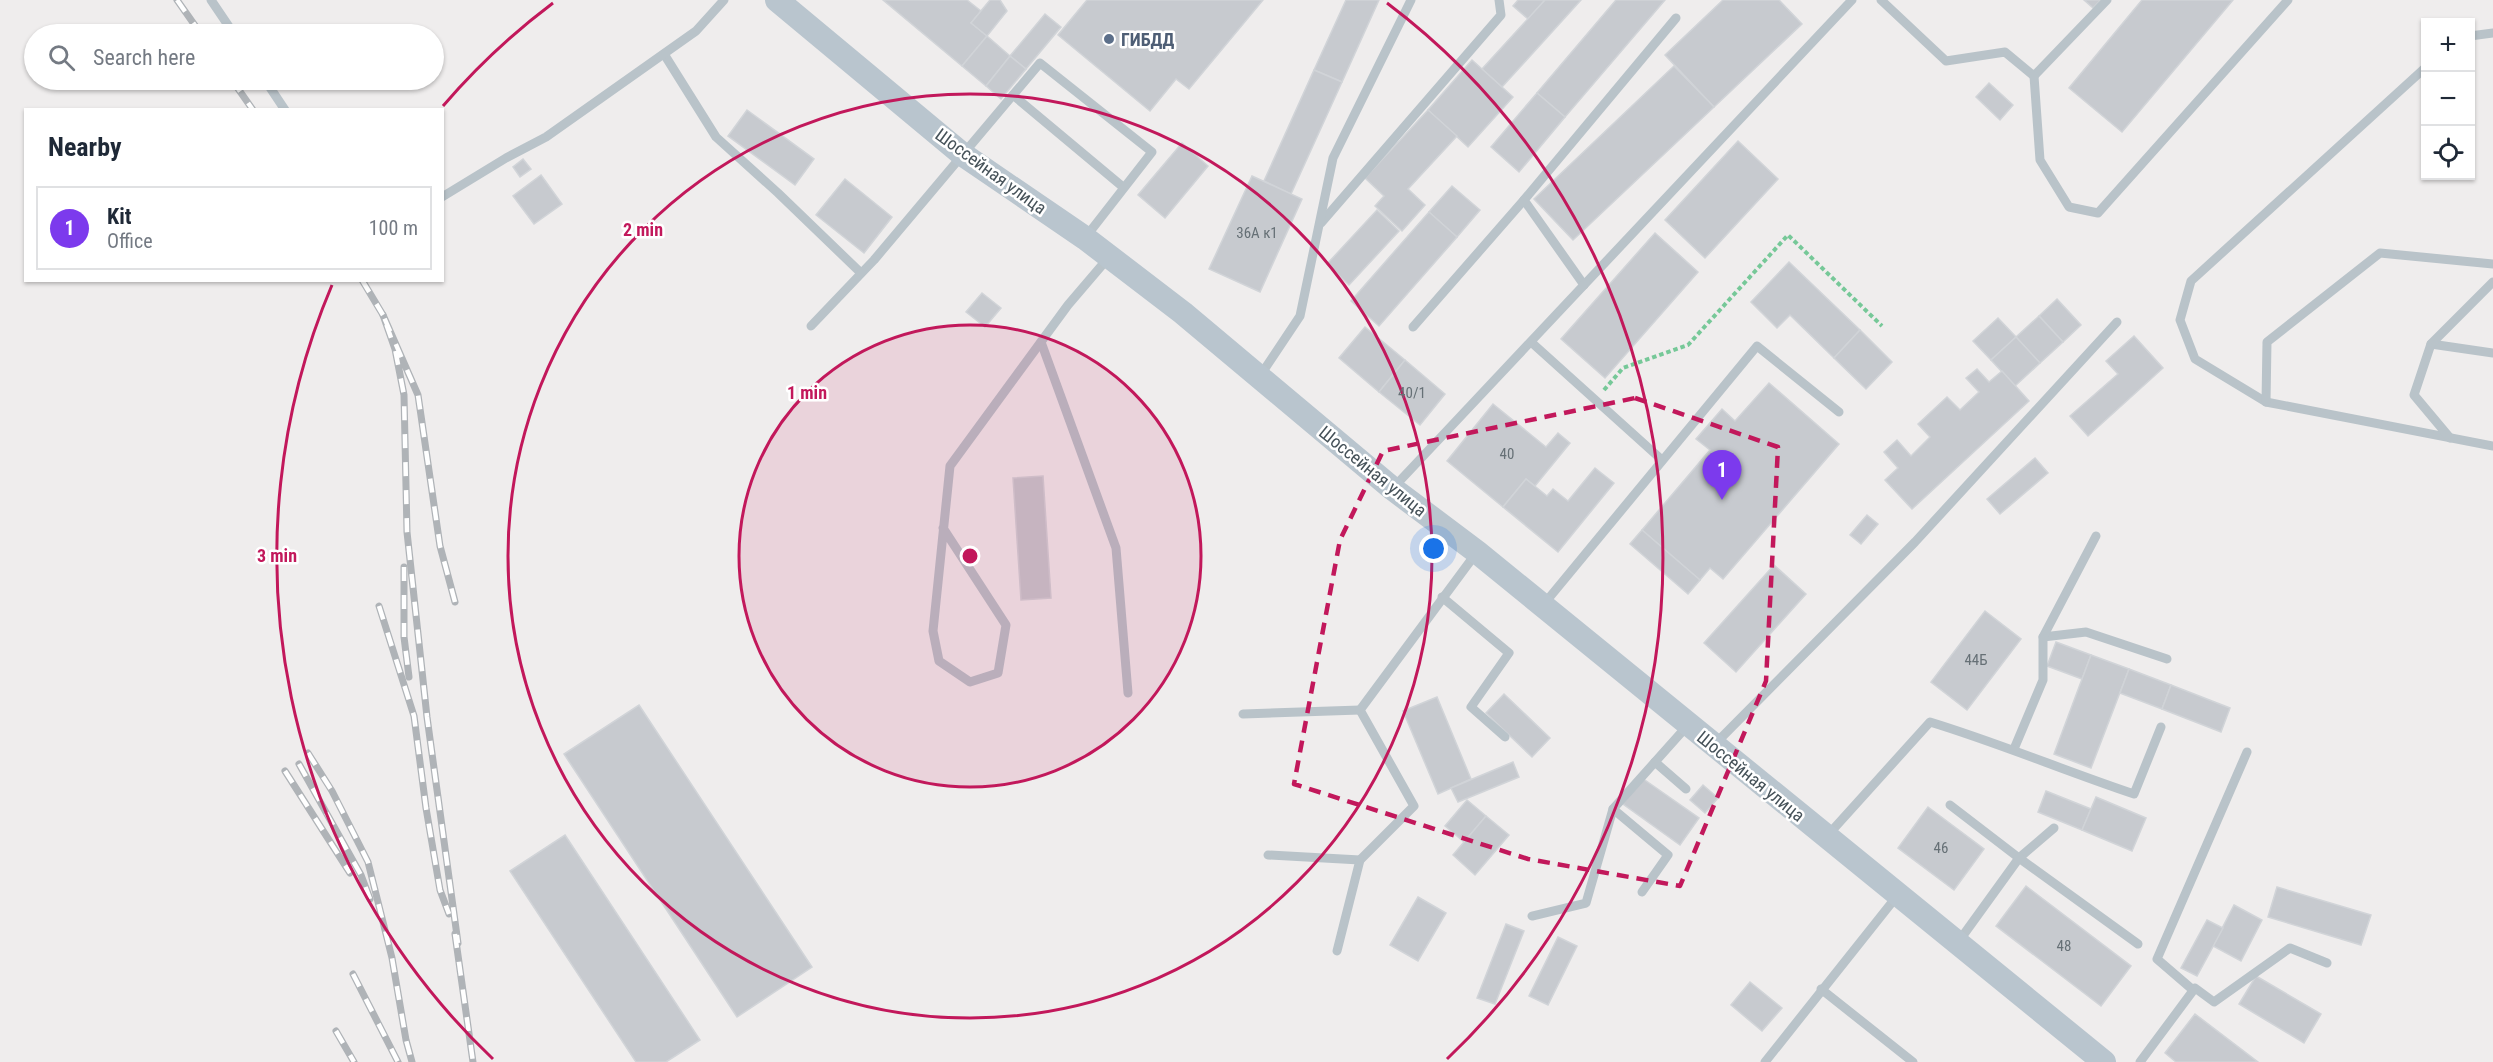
<!DOCTYPE html>
<html lang="en">
<head>
<meta charset="utf-8">
<style>
  :root { --surface:#fff; --page:#f6f6f7; --text:#1f2937; --muted:#747a83; --line:#e0e1e3; --accent:#7c3aed }
  body { margin:0; font-family:"Roboto Condensed",sans-serif; background:var(--page); color:var(--text) }
  .controls { position:absolute; right:18px; top:18px; display:grid; overflow:hidden; border-radius:0px; box-shadow:0 2px 4px #0004 }
  .controls button { width:54px; height:54px; display:grid; place-items:center; padding:0; border:0; border-bottom:2px solid var(--line); background:var(--surface); color:var(--text); font:30px sans-serif }
  .you { position:absolute; left:1434px; top:549px; width:21px; height:21px; margin:-15px; border:4px solid #fff; border-radius:50%; background:#1a73e8; box-shadow:0 0 0 9px #1a73e833 }
  .badge { display:grid; place-items:center; width:39px; height:39px; border-radius:50%; background:var(--accent); color:#fff; font-size:20px; font-weight:700 }
  .pin { position:absolute; translate:-50% -50px; filter:drop-shadow(0 2px 3px #0008) }
  .pin::after { content:''; position:absolute; top:32px; width:21px; height:18px; background:inherit; clip-path:polygon(0 0,100% 0,50% 100%) }
  .list { margin:0; padding:0; list-style:none }
  h2 { display:flex; justify-content:space-between; align-items:center; height:78px; margin:0; padding:0 24px; font-size:26px }
  h2 small { font-size:20px; font-weight:400; color:var(--muted) }
  .list li { display:grid; grid-template-columns:39px 1fr auto; gap:18px; align-items:center; box-sizing:border-box; height:84px; margin:0 12px 12px; padding:0 12px; border:2px solid var(--line); border-radius:0px }
  .list b { display:block; font-size:22px; white-space:nowrap }
  .list p { margin:0; font-size:20px; white-space:nowrap; color:var(--muted) }
  .list em { font-size:20px; font-style:normal; color:var(--muted) }
  .icon { flex:none; width:33px; height:33px; fill:none; stroke:currentColor; stroke-width:2; stroke-linecap:round; stroke-linejoin:round }
  .map { position:relative; flex:none; width:2493px; height:1062px; overflow:hidden }
  .search { position:absolute; background:var(--surface); box-shadow:0 2px 4px #0004; left:24px; top:24px; width:420px; height:66px; display:flex; align-items:center; gap:15px; box-sizing:border-box; padding:0 21px; border-radius:33px; color:var(--muted); font-size:22px }
  .panel { position:absolute; background:var(--surface); box-shadow:0 2px 4px #0004; left:24px; top:108px; width:420px; height:174px; border-radius:0px }
  .map>svg:first-child { display:block }
  .building { fill:#c7cacf; stroke:#d1d4d8; stroke-width:1.5 }
  .lines { fill:none; stroke-linecap:round; stroke-linejoin:round }
  .path { stroke:#76c898; stroke-width:4; stroke-dasharray:4.5 3; stroke-linecap:butt }
  .service { stroke:#b9c3c9; stroke-width:9 }
  .secondary { stroke:#b9c5ce; stroke-width:24 }
  .rail-casing { stroke:#afb3b7; stroke-width:7 }
  .rail { stroke:#fff; stroke-width:4.5; stroke-dasharray:14; stroke-linecap:butt }
  .marked { fill:none; stroke:#c2185b; stroke-width:4.5; stroke-dasharray:12 8; stroke-linejoin:round }
  .ring { fill:none; stroke:#c2185b; stroke-width:3 }
  .service-dot { fill:#5c6f8a; stroke:#fff; stroke-width:2 }
  .labels { text-anchor:middle; dominant-baseline:central; stroke-width:5; stroke-linejoin:round; paint-order:stroke }
  .number-label { font-size:15px; fill:#667076 }
  .service-label { font-size:18px; font-weight:bold; fill:#4e5e75; stroke:#fff; text-anchor:start }
  .street-label { font-size:18px; fill:#465259; stroke:#fff }
  .centre { fill:#c2185b; stroke:#fff; stroke-width:3 }
  .ring-label { font-size:18px; text-anchor:middle; font-weight:bold; fill:#c2185b; stroke:#fff; stroke-width:5; stroke-linejoin:round; paint-order:stroke }
</style>
</head>
<body>
<div class="map">
<svg width="2493" height="1062" viewBox="0 0 2493 1062">
  <rect width="100%" height="100%" fill="#efeded"/>
  <g class="building">
    <polygon points="883,0 967,0 981,11 971,23 987,36 962,66"/>
    <polygon points="990,0 1000,0 1007,11 987,36 971,23"/>
    <polygon points="1087,0 1263,0 1189,89 1176,79 1150,111 1058,35"/>
    <polygon points="1346,0 1379,0 1342,82 1314,70"/>
    <polygon points="1518,0 1545,0 1528,19 1513,6"/>
    <polygon points="1545,0 1581,0 1502,87 1482,69"/>
    <polygon points="1616,0 1665,0 1565,117 1537,93"/>
    <polygon points="1723,0 1779,0 1802,24 1714,107 1665,55"/>
    <polygon points="2084,0 2101,0 2093,8"/>
    <polygon points="2142,0 2233,0 2122,132 2069,88"/>
    <polygon points="1045,14 1061,27 1026,69 1010,56"/>
    <polygon points="987,36 1010,56 986,86 962,66"/>
    <polygon points="1010,56 1026,69 1001,99 986,86"/>
    <polygon points="1472,60 1513,97 1468,147 1428,110"/>
    <polygon points="1674,66 1714,107 1573,240 1534,199"/>
    <polygon points="1314,70 1342,82 1291,194 1264,181"/>
    <polygon points="1989,83 2013,105 2000,120 1976,97"/>
    <polygon points="1537,93 1565,117 1519,172 1491,147"/>
    <polygon points="747,110 814,159 795,185 728,136"/>
    <polygon points="1428,110 1457,136 1408,189 1425,205 1402,231 1375,206 1384,196 1365,178"/>
    <polygon points="1738,141 1778,179 1705,258 1665,220"/>
    <polygon points="1182,143 1208,166 1165,218 1138,195"/>
    <polygon points="523,159 531,169 520,177 513,167"/>
    <polygon points="541,175 562,204 534,224 513,196"/>
    <polygon points="1252,176 1302,199 1260,292 1209,269"/>
    <polygon points="845,179 892,217 864,253 816,215"/>
    <polygon points="1452,186 1480,210 1457,237 1429,212"/>
    <polygon points="1377,210 1399,231 1349,285 1327,264"/>
    <polygon points="1429,212 1457,237 1379,326 1351,301"/>
    <polygon points="1655,233 1698,272 1605,378 1561,339"/>
    <polygon points="1789,262 1860,330 1834,358 1790,315 1777,328 1751,302"/>
    <polygon points="982,293 1001,308 985,327 966,312"/>
    <polygon points="2057,299 2081,325 2063,342 2039,316"/>
    <polygon points="2039,316 2063,342 2040,363 2016,337"/>
    <polygon points="1998,318 2016,337 1991,360 1973,341"/>
    <polygon points="1365,327 1405,360 1379,392 1339,358"/>
    <polygon points="1860,330 1892,362 1866,389 1834,358"/>
    <polygon points="2134,336 2163,368 2088,436 2070,416 2118,374 2106,361"/>
    <polygon points="2016,337 2040,363 2015,386 1991,360"/>
    <polygon points="1405,360 1445,394 1420,425 1379,392"/>
    <polygon points="1977,369 1989,382 2002,371 2029,401 1912,509 1885,480 1898,468 1884,452 1897,440 1911,456 1930,437 1918,424 1947,397 1960,410 1979,392 1966,378"/>
    <polygon points="1769,383 1839,444 1723,579 1710,568 1700,580 1642,530 1710,450 1696,439 1722,409 1735,421"/>
    <polygon points="1493,404 1546,447 1558,433 1570,443 1535,486 1526,479 1503,507 1447,461"/>
    <polygon points="2035,458 2048,473 2000,514 1987,499"/>
    <polygon points="1595,468 1614,483 1558,552 1503,507 1526,479 1547,496 1553,489 1568,501"/>
    <polygon points="1043,476 1051,598 1021,600 1013,478"/>
    <polygon points="1867,515 1878,524 1861,544 1850,535"/>
    <polygon points="1642,530 1700,580 1688,594 1630,544"/>
    <polygon points="1774,565 1806,594 1736,672 1704,643"/>
    <polygon points="1985,611 2021,639 1967,710 1931,682"/>
    <polygon points="2056,642 2091,655 2082,679 2047,666"/>
    <polygon points="2091,655 2129,669 2091,768 2054,754"/>
    <polygon points="2129,669 2171,685 2162,709 2120,693"/>
    <polygon points="2171,685 2230,708 2221,732 2162,709"/>
    <polygon points="1504,694 1550,738 1532,757 1486,713"/>
    <polygon points="1437,697 1471,779 1438,794 1403,711"/>
    <polygon points="639,705 812,967 737,1017 564,754"/>
    <polygon points="1513,762 1519,777 1458,802 1451,788"/>
    <polygon points="1642,778 1699,818 1680,845 1623,804"/>
    <polygon points="1703,785 1718,798 1705,813 1690,800"/>
    <polygon points="2046,791 2091,809 2082,830 2038,812"/>
    <polygon points="2096,797 2146,818 2132,851 2082,830"/>
    <polygon points="1467,800 1486,816 1464,842 1445,826"/>
    <polygon points="1928,807 1984,849 1954,890 1898,848"/>
    <polygon points="1486,816 1509,835 1475,875 1453,855"/>
    <polygon points="565,835 700,1040 666,1062 636,1062 510,871"/>
    <polygon points="2026,886 2131,966 2101,1006 1996,926"/>
    <polygon points="2277,887 2371,915 2361,945 2268,917"/>
    <polygon points="1418,897 1446,913 1418,961 1390,945"/>
    <polygon points="2234,905 2262,920 2241,961 2213,946"/>
    <polygon points="2207,920 2223,928 2197,976 2181,968"/>
    <polygon points="1506,924 1524,931 1495,1004 1477,998"/>
    <polygon points="1558,937 1577,946 1548,1005 1529,996"/>
    <polygon points="2256,976 2321,1014 2304,1043 2239,1004"/>
    <polygon points="1750,982 1782,1008 1762,1031 1731,1005"/>
    <polygon points="2195,1014 2258,1062 2176,1062 2165,1053"/>
  </g>
  <g class="lines">
    <polyline class="path" points="1604,390 1623,368 1688,345 1788,235 1882,326"/>
    <g class="service">
      <polyline points="211,0 234,34"/>
      <polyline points="1881,0 1946,61 2005,52 2034,76 2107,0"/>
      <polyline points="2470,36 2493,33"/>
      <polyline points="664,54 716,137 778,193 861,273"/>
      <polyline points="2426,67 2191,281 2180,320 2195,359 2266,402 2493,446"/>
      <polyline points="2034,76 2040,160 2069,207 2098,213 2288,0"/>
      <polyline points="265,80 285,110"/>
      <polyline points="1013,95 1123,187"/>
      <polyline points="442,197 506,158 546,137 696,31 724,0"/>
      <polyline points="1321,223 1501,15 1499,0"/>
      <polyline points="1584,285 1524,200 1676,18"/>
      <polyline points="811,326 874,260 1040,63 1152,152 1085,238"/>
      <polyline points="1413,327 1524,200"/>
      <polyline points="1041,342 1116,548 1128,693"/>
      <polyline points="1531,342 1662,460"/>
      <polyline points="2431,344 2493,353"/>
      <polyline points="1260,376 1300,316 1333,158 1411,0"/>
      <polyline points="2266,402 2267,342 2380,253 2493,264"/>
      <polyline points="2450,438 2414,395 2431,344 2493,282"/>
      <polyline points="1394,487 1852,0"/>
      <polyline points="943,528 1006,625 998,673 970,682 939,661 933,631 950,466 1068,305 1109,257"/>
      <polyline points="1442,597 1509,653 1471,707 1505,737"/>
      <polyline points="1544,604 1757,346 1839,412"/>
      <polyline points="2043,637 2086,632 2167,659"/>
      <polyline points="1243,714 1360,710"/>
      <polyline points="1715,744 1915,542 2117,322"/>
      <polyline points="2014,749 2043,680 2043,637 2096,536"/>
      <polyline points="1655,762 1686,789"/>
      <polyline points="1950,805 2019,858 2054,828"/>
      <polyline points="1613,809 1668,855 1642,892"/>
      <path d="M1828 835 1930 722C1999 743 2065 771 2134 794L2161 727"/>
      <polyline points="1268,855 1360,860 1414,806 1360,710 1477,552"/>
      <polyline points="1532,916 1586,903 1613,809 1688,725"/>
      <polyline points="1959,941 2019,858 2138,944"/>
      <polyline points="1337,951 1360,860"/>
      <polyline points="1821,989 1913,1062"/>
      <polyline points="2193,990 2157,959 2247,752"/>
      <polyline points="1765,1062 1897,896"/>
      <polyline points="2140,1062 2195,988 2214,1002 2290,948 2327,963"/>
    </g>
    <polyline class="secondary" points="777,0 962,154 1085,238 1183,313 1393,489 1477,552 2104,1062"/>
    <defs>
      <g id="rail">
        <polyline points="177,0 201,34"/>
        <polyline points="232,80 253,110"/>
        <polyline points="362,280 383,315"/>
        <polyline points="404,567 404,637 409,677"/>
        <polyline points="455,602 440,546 418,395 383,315 395,349 404,395 407,532 427,717 458,943"/>
        <polyline points="379,606 414,716 426,808 440,890 449,914"/>
        <polyline points="308,753 332,791 368,862 392,958 406,1040 412,1062"/>
        <polyline points="299,764 361,875 370,899"/>
        <polyline points="285,771 350,873"/>
        <polyline points="455,934 473,1062"/>
        <polyline points="353,974 398,1062"/>
        <polyline points="336,1031 354,1062"/>
      </g>
    </defs>
    <use href="#rail" class="rail-casing"/>
    <use href="#rail" class="rail"/>
  </g>
  <path class="marked" d="M1635 398 1778 447 1766 681 1680 886 1528 859 1294 784 1340 540 1383 451Z"/>
  <circle cx="970" cy="556" r="231" fill="#c2185b" fill-opacity=".12"/>
  <g class="ring">
    <circle cx="970" cy="556" r="231"/>
    <circle cx="970" cy="556" r="462"/>
    <path d="M493 1059A693 693 0 0 1 332 285M443 106A693 693 0 0 1 553 3M1387 3A693 693 0 0 1 1447 1059"/>
  </g>
  <circle class="service-dot" cx="1109" cy="39" r="6"/>
  <g class="labels">
    <g class="number-label">
      <text x="1257" y="233">36А к1</text>
      <text x="1412" y="393">40/1</text>
      <text x="1507" y="454">40</text>
      <text x="1976" y="660">44Б</text>
      <text x="1941" y="848">46</text>
      <text x="2064" y="946">48</text>
    </g>
    <g class="service-label">
      <text x="1121" y="39">ГИБДД</text>
    </g>
    <g class="street-label">
      <text transform="translate(991 171) rotate(36)">Шоссейная улица</text>
      <text transform="translate(1373 471) rotate(39)">Шоссейная улица</text>
      <text transform="translate(1751 776) rotate(39)">Шоссейная улица</text>
    </g>
  </g>
  <circle cx="970" cy="556" r="9" class="centre"/>
  <g class="ring-label">
    <text x="643" y="236">2 min</text>
    <text x="807" y="399">1 min</text>
    <text x="277" y="562">3 min</text>
  </g>
</svg>
<div class="controls">
<button>+</button>
<button>−</button>
<button><svg class="icon" aria-label="locate" viewBox="0 0 24 24"><circle cx="12" cy="12" r="6"/><path d="M12 2v4M12 18v4M2 12h4M18 12h4"/></svg></button>
</div>
<div class="you"></div>
<div class="pin badge" style="left:1722px;top:500px">1</div>
<div class="search"><svg class="icon" aria-label="search" viewBox="0 0 24 24"><circle cx="10" cy="10" r="6"/><path d="M15 15l6 6"/></svg>Search here</div>
<section class="panel">
<h2>Nearby<small></small></h2>
<ul class="list">
<li><span class="badge">1</span><div><b>Kit</b><p>Office</p></div><em>100 m</em></li>
</ul>
</section>
</div>
</body>
</html>
